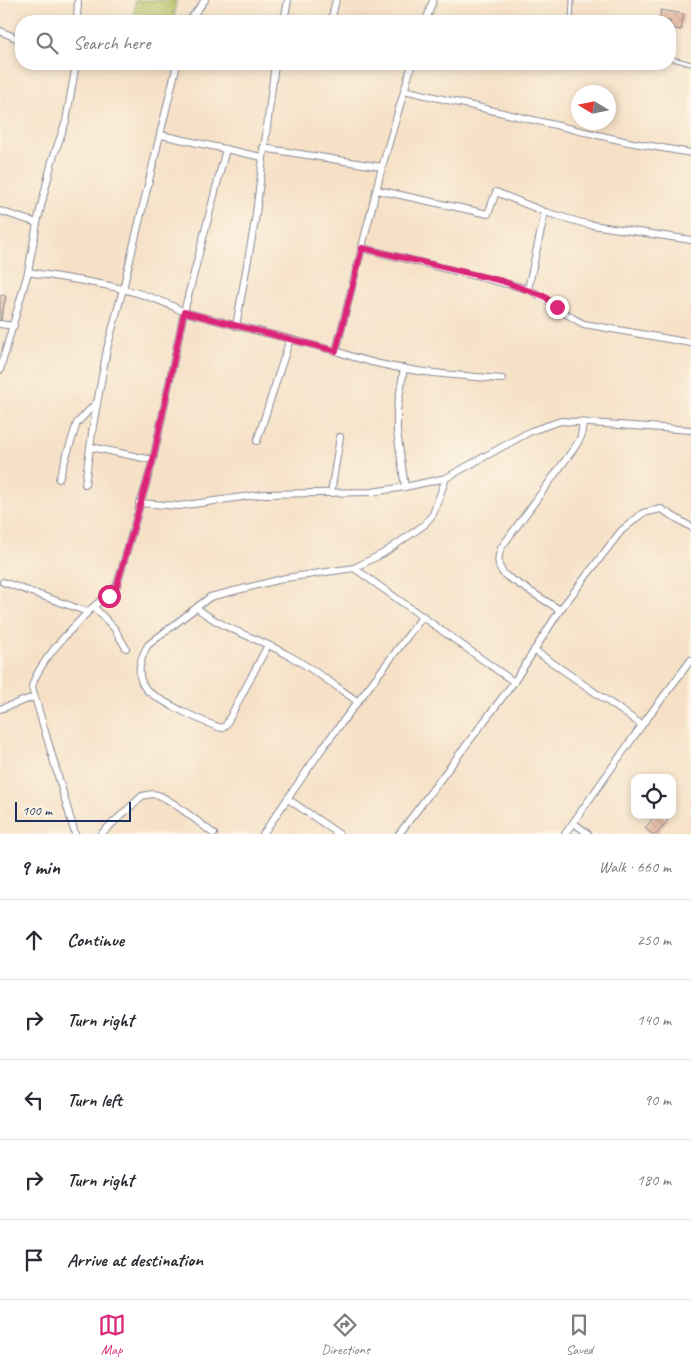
<!DOCTYPE html>
<html lang="en">
<head>
<meta charset="utf-8">
<style>
  :root { --surface:#fff; --page:#f7f7f7; --text:#2b2b33; --muted:#7c7c81; --line:#e1e1e2; --accent:#db2777 }
  body { margin:0; font-family:Caveat,sans-serif; background:var(--page); color:var(--text) }
  .controls { position:absolute; right:15px; bottom:15px; display:grid; overflow:hidden; border-radius:10px; box-shadow:0 2px 8px #0003 }
  .controls button { width:45px; height:45px; display:grid; place-items:center; padding:0; border:0; border-bottom:1px solid var(--line); background:var(--surface); color:var(--text); font:25px sans-serif }
  .compass { position:absolute; left:571px; top:85px; width:45px; height:45px; border-radius:50%; background:var(--surface); box-shadow:0 2px 8px #0003; rotate:280deg }
  .scale { position:absolute; left:15px; bottom:12px; width:116px; box-sizing:border-box; padding-left:5px; border:2px solid #1b2f5e; border-top:0; font-size:14px; line-height:18px; white-space:nowrap; color:#1b2f5e; -webkit-text-stroke:4px #fcf5e5; paint-order:stroke }
  .stop { position:absolute; width:15px; height:15px; margin:-11px; border:4px solid #db2777; border-radius:50%; background:#fff }
  .stop.end { background:#db2777; border-color:#fff; box-shadow:0 1px 5px #0008 }
  .list { margin:0; padding:0; list-style:none }
  h2 { display:flex; justify-content:space-between; align-items:center; height:65px; margin:0; padding:0 20px; font-size:21px }
  h2 small { font-size:16px; font-weight:400; color:var(--muted) }
  .list li { display:grid; grid-template-columns:32px 1fr auto; gap:15px; align-items:center; box-sizing:border-box; height:80px; padding:0 20px; border-top:1px solid var(--line) }
  .list b { display:block; font-size:19px; white-space:nowrap }
  .list em { font-size:16px; font-style:normal; color:var(--muted) }
  .icon { flex:none; width:28px; height:28px; fill:none; stroke:currentColor; stroke-width:2; stroke-linecap:round; stroke-linejoin:round }
  .map { position:relative; flex:none; width:691px; height:834px; overflow:hidden }
  .search { position:absolute; background:var(--surface); box-shadow:0 2px 8px #0003; left:15px; right:15px; top:15px; height:55px; display:flex; align-items:center; gap:12px; box-sizing:border-box; padding:0 18px; border-radius:20px; color:var(--muted); font-size:19px }
  .sheet { height:465px; background:var(--surface) }
  nav { display:flex; justify-content:space-around; align-items:center; box-sizing:border-box; height:70px; border-top:1px solid var(--line); background:var(--surface); font-size:14px; color:var(--muted) }
  nav a { display:grid; justify-items:center; gap:2px }
  nav .on { color:var(--accent) }
  .map>svg:first-child { display:block }
  .grass { fill:url(#grass-dots); stroke:#667760 }
  .building { fill:url(#building-cross-hatch) }
  .lines { fill:none; stroke-linecap:round; stroke-linejoin:round }
  .service-casing { stroke:#888892; stroke-width:5 }
  .minor-casing { stroke:#888892; stroke-width:8 }
  .service { stroke:#fff; stroke-width:3 }
  .minor { stroke:#fff; stroke-width:6 }
  .route { stroke:#db2777; stroke-width:6 }
</style>
</head>
<body>
<div class="map">
<svg width="691" height="834" viewBox="0 0 691 834">
  <defs>
    <pattern id="grass-dots" width="8" height="8" patternUnits="userSpaceOnUse" patternTransform="scale(1.25)"><rect width="8" height="8" fill="#b2bf61"/><path d="M2 2h.1M6 6h.1" fill="none" stroke="#98a457" stroke-width="1.8" stroke-linecap="round"/></pattern>
    <pattern id="building-cross-hatch" width="8" height="8" patternUnits="userSpaceOnUse" patternTransform="scale(1.25)"><rect width="8" height="8" fill="#e9b79f"/><path d="M0 0l8 8M0 8l8-8" fill="none" stroke="#c79e8b"/></pattern>
  </defs>
  <rect width="100%" height="100%" fill="#fcf5e5"/>
  <filter id="ink" filterUnits="userSpaceOnUse"><feTurbulence type="fractalNoise" baseFrequency=".02" numOctaves="2"/><feDisplacementMap in="SourceGraphic" scale="10" xChannelSelector="R" yChannelSelector="G"/><feConvolveMatrix kernelMatrix="1 2 1 2 8 2 1 2 1" color-interpolation-filters="sRGB"/></filter>
  <filter id="wash" filterUnits="userSpaceOnUse"><feTurbulence type="fractalNoise" baseFrequency=".0096" numOctaves="4" result="noise"/><feDisplacementMap in="SourceGraphic" scale="20" xChannelSelector="R" yChannelSelector="G"/><feGaussianBlur stdDeviation="1.12" result="paint"/><feColorMatrix in="noise" values="0 0 0 0 0 0 0 0 0 0 0 0 0 0 0 0 0 1.4 0 .05"/><feComposite in="paint" operator="in"/></filter>
  <g filter="url(#wash)">
    <rect width="100%" height="100%" fill="#f6e1c7"/>
    <polygon class="grass" points="135,0 176,0 174,21 134,21"/>
    <g id="blocks">
      <g class="building">
        <polygon points="661,10 684,14 681,30 670,28 670,21 659,21"/>
        <polygon points="0,295 6,296 1,320 0,320"/>
        <polygon points="656,815 661,815 668,820 657,834 652,834 645,828"/>
      </g>
    </g>
  </g>
  <g filter="url(#ink)">
    <use href="#blocks" fill-opacity="0" stroke="#888892" stroke-width="1"/>
    <g class="lines">
      <defs>
        <g id="service">
          <polyline points="571,21 572,0"/>
          <polyline points="673,59 691,64"/>
        </g>
        <g id="minor">
          <polyline points="77,21 78,0"/>
          <polyline points="189,21 205,0"/>
          <polyline points="284,21 288,0"/>
          <polyline points="331,21 336,0"/>
          <polyline points="426,21 433,0"/>
          <polyline points="0,31 21,40"/>
          <polyline points="404,90 628,142 691,153"/>
          <polyline points="161,135 262,157"/>
          <polyline points="263,148 382,167"/>
          <polyline points="377,190 488,214 496,192 545,212 586,224 691,240"/>
          <polyline points="0,211 37,223"/>
          <path d="M362 248 528 289C548 299 564 315 584 324L691 343"/>
          <path d="M28 272C80 281 137 286 184 312L336 351C388 371 447 375 502 379"/>
          <polyline points="528,289 545,212"/>
          <polyline points="0,324 14,326"/>
          <polyline points="236,326 255,221 275,64"/>
          <polyline points="336,351 382,167 412,64"/>
          <polyline points="404,368 397,410 397,432 405,487"/>
          <polyline points="0,370 28,272 37,223 52,161 66,121 76,64"/>
          <polyline points="257,441 290,339"/>
          <polyline points="91,447 153,460"/>
          <polyline points="59,479 77,423 97,402"/>
          <polyline points="85,484 93,426 107,349 123,289 177,64"/>
          <polyline points="331,493 340,437"/>
          <polyline points="139,503 179,506 264,494 372,492 405,487 446,478 531,431 561,421 691,430"/>
          <polyline points="354,568 514,682 560,610 621,531 643,513 661,509 691,527"/>
          <polyline points="3,582 88,612"/>
          <polyline points="95,608 114,628 126,648"/>
          <path d="M197 608C224 630 256 637 286 654 311 667 334 685 357 701"/>
          <path d="M560 610 506 576C497 568 497 558 501 548L575 447 581 437 583 422"/>
          <path d="M268 645 226 725 223 728C210 726 155 699 146 689 135 676 140 658 148 645L210 597 286 578 354 568 384 553 424 525 433 514 446 478"/>
          <polyline points="534,650 642,725"/>
          <polyline points="0,709 34,697"/>
          <polyline points="288,799 339,834"/>
          <polyline points="574,823 588,834"/>
          <path d="M75 834 32 687C37 664 69 631 86 614 96 603 108 597 117 585L153 460 184 312 226 149"/>
          <path d="M101 834 142 796C147 795 152 793 158 795 173 800 200 824 214 834"/>
          <polyline points="263,834 324,746 423,616"/>
          <polyline points="399,834 514,682"/>
          <polyline points="565,834 642,725 691,660"/>
        </g>
      </defs>
      <use href="#service" class="service-casing"/>
      <use href="#minor" class="minor-casing"/>
      <use href="#service" class="service"/>
      <use href="#minor" class="minor"/>
    </g>
  </g>
  <g class="lines" filter="url(#ink)">
    <polyline class="route" points="109,596 117,585 153,460 184,312 336,351 362,248 502,281 544,296 557,307"/>
  </g>
</svg>
<div class="controls">
<button><svg class="icon" aria-label="locate" viewBox="0 0 24 24"><circle cx="12" cy="12" r="6"/><path d="M12 2v4M12 18v4M2 12h4M18 12h4"/></svg></button>
</div>
<svg class="compass" viewBox="-18 -18 36 36"><path d="M0-13l5 13h-10z" fill="#e53935"/><path d="M0 13l5-13h-10z" fill="#7c7c81"/></svg>
<div class="scale">100 m</div>
<div class="stop" style="left:109px;top:596px"></div>
<div class="stop end" style="left:557px;top:307px"></div>
<div class="search"><svg class="icon" aria-label="search" viewBox="0 0 24 24"><circle cx="10" cy="10" r="6"/><path d="M15 15l6 6"/></svg>Search here</div>
</div>
<section class="sheet">
<h2>9 min<small>Walk · 660 m</small></h2>
<ul class="list">
<li><svg class="icon" aria-label="ahead" viewBox="0 0 24 24"><path d="M12 20V5M6 11l6-6 6 6"/></svg><div><b>Continue</b></div><em>250 m</em></li>
<li><svg class="icon" aria-label="right" viewBox="0 0 24 24"><path d="M7 20v-9h11M14 6l5 5-5 5"/></svg><div><b>Turn right</b></div><em>140 m</em></li>
<li><svg class="icon" aria-label="left" viewBox="0 0 24 24"><path d="M17 20v-9H6M10 6l-5 5 5 5"/></svg><div><b>Turn left</b></div><em>90 m</em></li>
<li><svg class="icon" aria-label="right" viewBox="0 0 24 24"><path d="M7 20v-9h11M14 6l5 5-5 5"/></svg><div><b>Turn right</b></div><em>180 m</em></li>
<li><svg class="icon" aria-label="arrive" viewBox="0 0 24 24"><path d="M6 21V4h12l-3 4 3 4H6"/></svg><div><b>Arrive at destination</b></div></li>
</ul>
</section>
<nav>
<a class="on"><svg class="icon" aria-label="map" viewBox="0 0 24 24"><path d="M3 6l6-2 6 2 6-2v14l-6 2-6-2-6 2zM9 4v14M15 6v14"/></svg>Map</a>
<a><svg class="icon" aria-label="directions" viewBox="0 0 24 24"><path d="M12 3l9 9-9 9-9-9zM9 14v-3h6M13 9l2 2-2 2"/></svg>Directions</a>
<a><svg class="icon" aria-label="saved" viewBox="0 0 24 24"><path d="M7 4h10v16l-5-4-5 4z"/></svg>Saved</a>
</nav>
</body>
</html>
